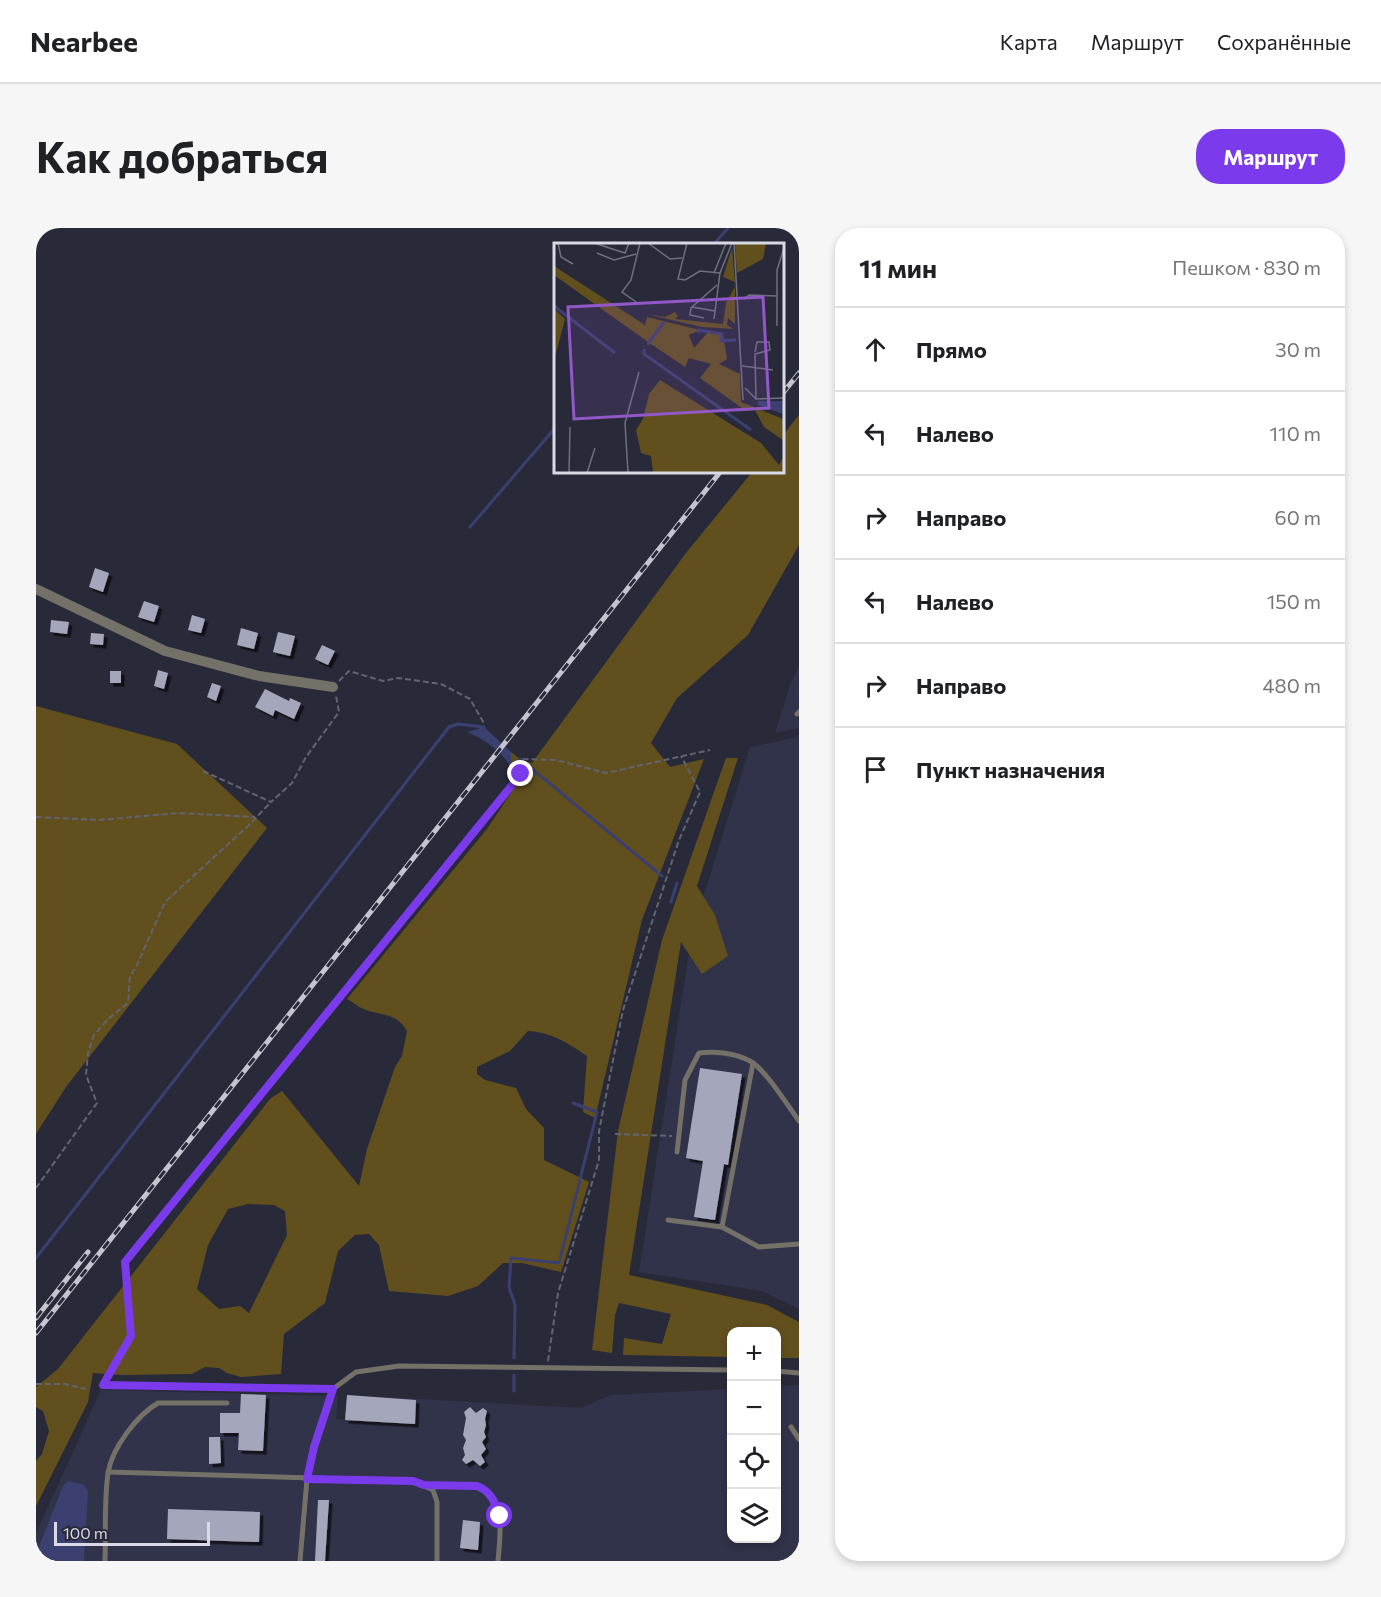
<!DOCTYPE html>
<html lang="ru">
<head>
<meta charset="utf-8">
<style>
  :root { --surface:#fff; --page:#f6f6f6; --text:#202124; --muted:#757577; --line:#e0e0e0; --accent:#7c3aed }
  body { margin:0; font-family:Commissioner,sans-serif; background:var(--page); color:var(--text) }
  .controls { position:absolute; right:18px; bottom:18px; display:grid; overflow:hidden; border-radius:12px; box-shadow:0 3px 9px #0003 }
  .controls button { width:54px; height:54px; display:grid; place-items:center; padding:0; border:0; border-bottom:2px solid var(--line); background:var(--surface); color:var(--text); font:30px sans-serif }
  .scale { position:absolute; left:18px; bottom:15px; width:156px; box-sizing:border-box; padding-left:6px; border:3px solid #d9dae5; border-top:0; font-size:16px; line-height:21px; white-space:nowrap; color:#d9dae5; -webkit-text-stroke:4px #282a3a; paint-order:stroke }
  .stop { position:absolute; width:18px; height:18px; margin:-14px; border:4px solid #7c3aed; border-radius:50%; background:#fff }
  .stop.end { background:#7c3aed; border-color:#fff; box-shadow:0 2px 6px #0008 }
  .list { margin:0; padding:0; list-style:none }
  h2 { display:flex; justify-content:space-between; align-items:center; height:78px; margin:0; padding:0 24px; font-size:26px }
  h2 small { font-size:20px; font-weight:400; color:var(--muted) }
  .list li { display:grid; grid-template-columns:39px 1fr auto; gap:18px; align-items:center; box-sizing:border-box; height:84px; padding:0 24px; border-top:2px solid var(--line) }
  .list b { display:block; font-size:22px; white-space:nowrap }
  .list em { font-size:20px; font-style:normal; color:var(--muted) }
  .icon { flex:none; width:33px; height:33px; fill:none; stroke:currentColor; stroke-width:2; stroke-linecap:round; stroke-linejoin:round }
  .map { position:relative; flex:none; width:763px; height:1333px; overflow:hidden; border-radius:24px }
  header { display:flex; align-items:center; gap:36px; box-sizing:border-box; height:84px; padding:0 30px; background:var(--surface); border-bottom:2px solid var(--line) }
  header strong { font-size:28px }
  nav { display:flex; gap:33px; margin-inline-start:auto; font-size:21px }
  .intro { display:flex; align-items:center; justify-content:space-between; box-sizing:border-box; height:144px; padding:0 36px }
  h1 { margin:0; font-size:42px }
  .button { padding:15px 27px; border-radius:24px; background:var(--accent); color:#fff; font-size:21px; font-weight:700 }
  main { display:flex; gap:36px; padding:0 36px }
  aside { flex:1; background:var(--surface); border-radius:24px; box-shadow:0 3px 9px #0003 }
  .map>svg:first-child { display:block }
  .built { fill:#303349 }
  .green { fill:#61501e; fill-rule:evenodd }
  .water { fill:#3c4070 }
  .lines { fill:none; stroke-linecap:round; stroke-linejoin:round }
  .stream { stroke:#3c4070; stroke-width:3 }
  .building { fill:#a4a7bb; filter:url(#shadow) }
  .path { stroke:#626472; stroke-width:2; stroke-dasharray:6 3; stroke-linecap:butt }
  .service { stroke:#747169; stroke-width:5 }
  .minor { stroke:#747169; stroke-width:10 }
  .rail-casing { stroke:#c4c5d1; stroke-width:5 }
  .rail { stroke:#282a3a; stroke-width:3; stroke-dasharray:9; stroke-linecap:butt }
  .route { stroke:#7c3aed; stroke-width:8 }
  .inset-river { fill:none; stroke:#3c4070; stroke-width:3 }
  .inset-road { fill:none; stroke:#6f707e; stroke-width:1.5 }
  .view { fill:#9258c8; fill-opacity:0.15; stroke:#9258c8; stroke-width:3 }
  .inset-edge { fill:none; stroke:#d9dae5; stroke-width:3 }
</style>
</head>
<body>
<header>
<strong>Nearbee</strong>
<nav><a>Карта</a><a>Маршрут</a><a>Сохранённые</a></nav>
</header>
<div class="intro"><h1>Как добраться</h1><a class="button">Маршрут</a></div>
<main>
<div class="map">
<svg width="763" height="1333" viewBox="0 0 763 1333">
  <defs>
    <filter id="shadow"><feDropShadow dx="3.5" dy="3.5" stdDeviation="0" flood-color="#0009"/></filter>
  </defs>
  <rect width="100%" height="100%" fill="#282a3a"/>
  <g class="built">
    <polygon points="763,439 763,500 739,505 755,454"/>
    <polygon points="763,509 763,1081 726,1063 603,1044 656,705 714,519"/>
    <polygon points="763,1157 763,1333 0,1333 0,1305 65,1162 302,1168 300,1191 309,1192 311,1167 545,1180 575,1167 695,1161 696,1310 740,1310 741,1158"/>
  </g>
  <g class="green">
    <path d="M763 187V317L712 407 641 470 615 515 634 539 668 531 606 692 559 890 547 884 551 828C532 815 515 804 492 803L474 823 441 839V846L449 852 480 860 490 881 508 900V932L553 954 525 1044 486 1035H467L442 1058 412 1068 353 1063 343 1017 333 1006 319 1007 302 1023 289 1075 248 1106 245 1146 205 1149 191 1145 183 1140 169 1139 156 1146 86 1147 57 1145 52 1174 0 1278V1233L6 1226 13 1203 7 1183 0 1179V1159L22 1141 234 871 246 863 323 958 331 921 359 839 366 828 371 803C361 786 350 788 333 783 325 781 318 775 311 771L451 601 485 550C474 545 475 535 475 524L484 531 496 535 650 325 717 243H746L747 207ZM212 976 238 977 249 983 251 1007 213 1085 204 1078 183 1081 161 1061 172 1017 192 981Z"/>
    <polygon points="0,478 141,516 231,600 30,859 0,906"/>
    <polygon points="690,530 702,530 661,658 679,687 692,728 666,746 645,714 593,1047 731,1077 763,1094 763,1130 741,1130 740,1104 696,1104 695,1129 587,1127 588,1110 626,1116 635,1086 583,1075 579,1087 576,1125 556,1122 582,903 626,712"/>
  </g>
  <g class="water">
    <path d="M448 499 475 524V539C464 522 450 512 431 504Z"/>
    <polygon points="32,1253 48,1257 52,1263 48,1333 0,1333 0,1326 27,1258"/>
  </g>
  <g class="lines">
    <g class="stream">
      <polyline points="678,16 692,0"/>
      <polyline points="434,299 520,199"/>
      <polyline points="484,531 626,648"/>
      <polyline points="635,674 641,655"/>
      <polyline points="0,1030 413,499 422,496 448,499"/>
      <polyline points="478,1130 479,1077 473,1059 475,1030 523,1035 561,884 537,875"/>
      <polyline points="478,1163 478,1147"/>
    </g>
  </g>
  <g class="building">
    <polygon points="59,340 73,345 67,364 53,359"/>
    <polygon points="108,373 123,378 118,394 102,389"/>
    <polygon points="156,387 169,391 165,405 152,402"/>
    <polygon points="15,392 33,394 31,406 14,404"/>
    <polygon points="205,400 222,405 218,421 201,417"/>
    <polygon points="242,404 259,408 254,428 237,424"/>
    <polygon points="55,405 68,406 67,417 54,416"/>
    <polygon points="286,417 299,423 292,437 279,431"/>
    <polygon points="122,442 132,445 128,461 118,458"/>
    <rect x="74" y="443" width="11" height="12"/>
    <polygon points="176,455 185,458 180,473 171,469"/>
    <polygon points="229,461 253,473 254,470 265,475 258,491 239,482 237,488 219,479"/>
    <polygon points="664,840 706,846 692,937 688,936 679,992 658,989 667,933 650,930"/>
    <polygon points="205,1166 230,1167 227,1223 202,1222 203,1205 184,1205 184,1185 204,1185"/>
    <polygon points="311,1167 380,1172 379,1196 309,1192"/>
    <polygon points="434,1179 440,1185 447,1180 451,1183 449,1191 450,1197 448,1204 450,1209 446,1214 450,1221 445,1227 449,1234 444,1238 437,1232 430,1236 426,1232 429,1227 427,1220 430,1212 427,1207 430,1190 428,1184"/>
    <polygon points="173,1209 184,1209 185,1235 173,1236"/>
    <polygon points="282,1272 293,1272 289,1333 279,1333"/>
    <polygon points="132,1281 224,1284 223,1314 131,1311"/>
    <polygon points="427,1292 444,1294 442,1322 424,1320"/>
  </g>
  <g class="lines">
    <g class="path">
      <polyline points="303,453 313,443 347,453 362,450 405,456 434,471 449,497"/>
      <polyline points="167,543 235,574 256,555 270,529 303,484 300,468"/>
      <polyline points="0,589 63,592 142,585 219,589"/>
      <polyline points="579,906 636,908"/>
      <polyline points="0,960 61,875 50,847 52,825 58,807 72,791 92,775 94,748 101,737 129,674 212,598 235,574"/>
      <polyline points="512,1133 522,1065 563,932 563,903 587,782 643,612 664,564 645,528"/>
      <polyline points="71,1149 95,1108 89,1034 485,546 487,531 520,532 570,545 674,522"/>
      <polyline points="0,1156 29,1156 50,1161"/>
    </g>
    <g class="service">
      <polyline points="761,486 763,484"/>
      <path d="M641 924 649 852 663 825C679 823 699 825 714 833 729 841 752 878 763 893"/>
      <polyline points="632,992 686,999 723,1019 763,1016"/>
      <polyline points="686,999 717,835"/>
      <polyline points="740,1143 763,1145"/>
      <polyline points="67,1157 297,1161"/>
      <polyline points="755,1199 763,1211"/>
      <polyline points="72,1244 377,1253 397,1262 401,1274 401,1333"/>
      <path d="M390 1257 441 1258C471 1270 464 1307 462 1333"/>
      <path d="M69 1333C70 1304 68 1273 72 1245 76 1220 101 1187 122 1175H191"/>
      <polyline points="264,1333 271,1251 278,1219 297,1161 320,1144 363,1138 696,1142"/>
    </g>
    <polyline class="minor" points="0,361 129,423 223,448 297,459"/>
    <defs>
      <g id="rail">
        <polyline points="746,166 763,145"/>
        <polyline points="0,1090 52,1024"/>
        <polyline points="0,1105 685,243"/>
      </g>
    </defs>
    <use href="#rail" class="rail-casing"/>
    <use href="#rail" class="rail"/>
  </g>
  <g class="lines">
    <path class="route" d="M464 1288C459 1275 455 1263 441 1258L388 1257 377 1253 271 1251 278 1219 297 1161 67 1157 95 1108 89 1034 485 546"/>
  </g>
  <g transform="translate(518 15)">
    <rect width="230" height="230" fill="#282a3a"/>
    <path d="M181 0H212L209 16 183 30ZM178 5 181 39 169 34ZM0 23 91 82 93 74 146 87 135 92 140 105 155 88 169 91 173 116 165 121 186 131 187 159 229 176V197L210 184 201 167 192 168 146 135 157 121 135 115 131 124 97 101 93 102 94 99 0 32ZM181 44V81L174 75 173 82 180 86 148 84 92 71 111 74 121 69 124 73 121 76 169 81 172 60ZM0 66 11 76 0 118ZM106 137 207 200 225 222 229 215V229H99L97 213 87 210 82 187 89 176 95 151Z" fill="#61501e"/>
    <path d="M204 158H229V171L204 162Z" fill="#3c4070"/>
    <path class="inset-river" d="M0 63 61 110M144 90 145 87 168 91 167 98 182 97M94 101 110 79M90 106V111L197 187"/>
    <path class="inset-road" d="M4 0 7 14 19 21M40 0 71 10 75 0M94 0 116 16 128 15M133 0 124 36 131 37 146 28 166 30M180 0 189 157M43 10 60 17 82 11M160 30 172 0M190 56 195 52 223 53M85 61 68 49 77 37 86 0M138 64 161 68M150 75 136 72 137 65 163 42M160 76 166 30 178 0M223 83V27L230 5M201 109 203 99H215L216 107 201 111 202 156M188 123 219 127M191 145 202 156 230 155M15 230 16 184M33 230 41 205M74 230 71 180 85 129"/>
    <path class="view" d="M209 54 215 165 20 176 14 64Z"/>
    <rect width="230" height="230" class="inset-edge"/>
  </g>
</svg>
<div class="controls">
<button>+</button>
<button>−</button>
<button><svg class="icon" aria-label="locate" viewBox="0 0 24 24"><circle cx="12" cy="12" r="6"/><path d="M12 2v4M12 18v4M2 12h4M18 12h4"/></svg></button>
<button><svg class="icon" aria-label="layers" viewBox="0 0 24 24"><path d="M12 4l9 5-9 5-9-5zM3 14l9 5 9-5"/></svg></button>
</div>
<div class="scale">100 m</div>
<div class="stop" style="left:464px;top:1288px"></div>
<div class="stop end" style="left:485px;top:546px"></div>
</div>
<aside>
<h2>11 мин<small>Пешком · 830 m</small></h2>
<ul class="list">
<li><svg class="icon" aria-label="ahead" viewBox="0 0 24 24"><path d="M12 20V5M6 11l6-6 6 6"/></svg><div><b>Прямо</b></div><em>30 m</em></li>
<li><svg class="icon" aria-label="left" viewBox="0 0 24 24"><path d="M17 20v-9H6M10 6l-5 5 5 5"/></svg><div><b>Налево</b></div><em>110 m</em></li>
<li><svg class="icon" aria-label="right" viewBox="0 0 24 24"><path d="M7 20v-9h11M14 6l5 5-5 5"/></svg><div><b>Направо</b></div><em>60 m</em></li>
<li><svg class="icon" aria-label="left" viewBox="0 0 24 24"><path d="M17 20v-9H6M10 6l-5 5 5 5"/></svg><div><b>Налево</b></div><em>150 m</em></li>
<li><svg class="icon" aria-label="right" viewBox="0 0 24 24"><path d="M7 20v-9h11M14 6l5 5-5 5"/></svg><div><b>Направо</b></div><em>480 m</em></li>
<li><svg class="icon" aria-label="arrive" viewBox="0 0 24 24"><path d="M6 21V4h12l-3 4 3 4H6"/></svg><div><b>Пункт назначения</b></div></li>
</ul>
</aside>
</main>
</body>
</html>
